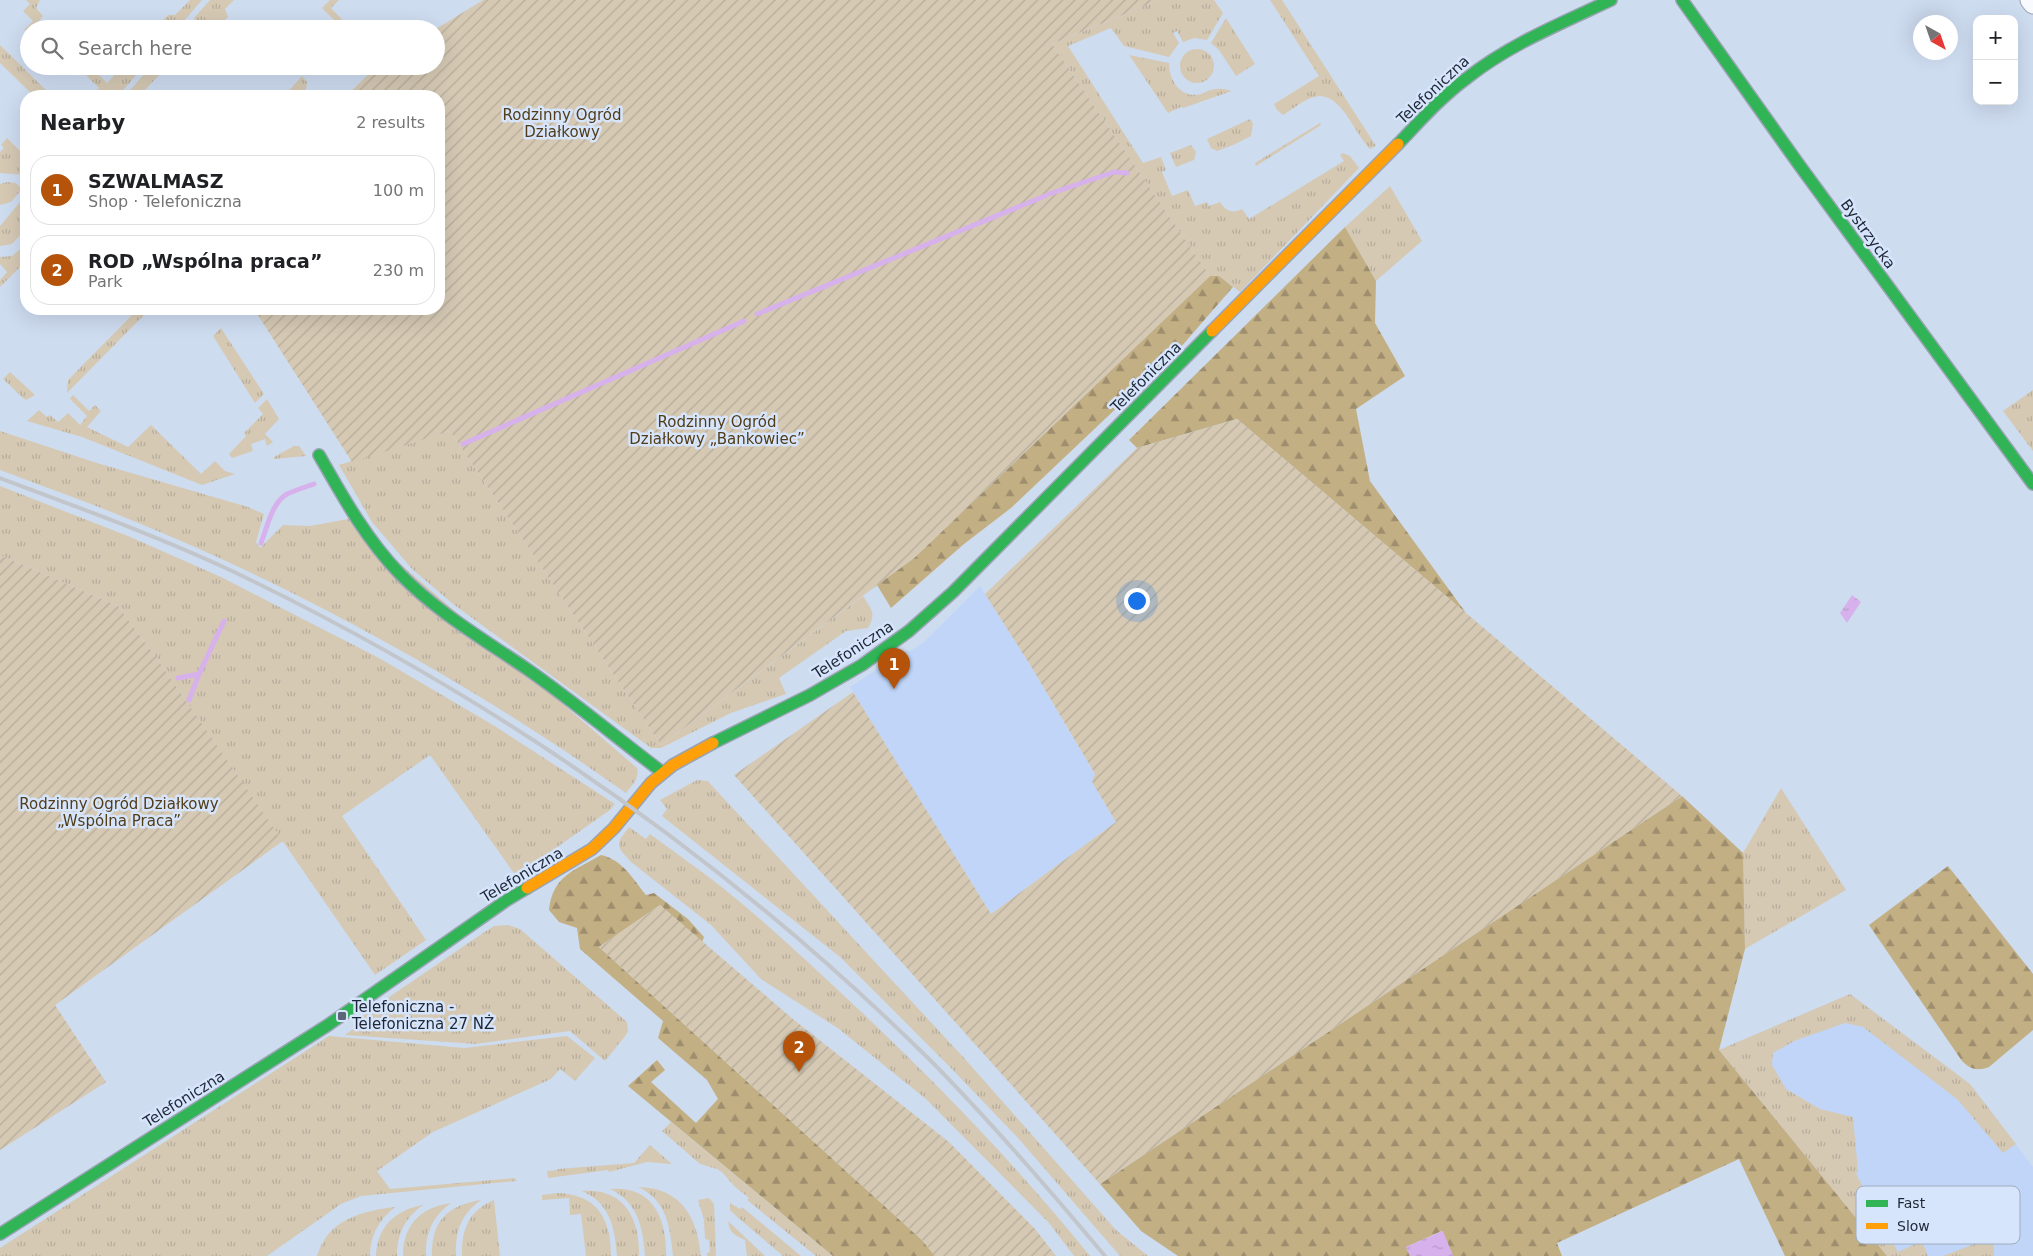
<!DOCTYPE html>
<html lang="en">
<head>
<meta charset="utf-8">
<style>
  :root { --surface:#fff; --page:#f6f6f6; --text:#202124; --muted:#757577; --line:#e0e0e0; --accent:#b45309 }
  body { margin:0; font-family:"DejaVu Sans",sans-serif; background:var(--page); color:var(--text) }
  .controls { position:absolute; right:15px; top:15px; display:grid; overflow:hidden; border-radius:10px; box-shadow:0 5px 20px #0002 }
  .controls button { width:45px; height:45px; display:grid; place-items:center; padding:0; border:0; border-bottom:1px solid var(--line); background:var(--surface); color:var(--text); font:25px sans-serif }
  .compass { position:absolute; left:1913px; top:15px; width:45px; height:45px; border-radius:50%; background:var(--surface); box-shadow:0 5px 20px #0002; rotate:140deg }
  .you { position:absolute; left:1136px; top:600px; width:18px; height:18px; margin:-12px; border:4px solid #fff; border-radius:50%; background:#1a73e8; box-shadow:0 0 0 8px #1a73e833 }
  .badge { display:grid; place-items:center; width:32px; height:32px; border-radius:50%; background:var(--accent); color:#fff; font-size:16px; font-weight:700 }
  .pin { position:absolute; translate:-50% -41px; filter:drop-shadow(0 1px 2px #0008) }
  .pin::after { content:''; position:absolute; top:26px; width:18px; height:15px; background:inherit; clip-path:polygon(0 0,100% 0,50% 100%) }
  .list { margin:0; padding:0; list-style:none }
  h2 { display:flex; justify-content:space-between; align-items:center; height:65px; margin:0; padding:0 20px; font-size:21px }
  h2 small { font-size:16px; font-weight:400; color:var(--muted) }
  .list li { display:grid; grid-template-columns:32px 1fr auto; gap:15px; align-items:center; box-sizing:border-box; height:70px; margin:0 10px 10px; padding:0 10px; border:1px solid var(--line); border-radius:20px }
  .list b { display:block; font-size:19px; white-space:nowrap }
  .list p { margin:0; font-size:16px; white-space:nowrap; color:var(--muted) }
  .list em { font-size:16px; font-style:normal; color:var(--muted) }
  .icon { flex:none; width:28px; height:28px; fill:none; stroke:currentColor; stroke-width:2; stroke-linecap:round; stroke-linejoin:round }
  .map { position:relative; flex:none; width:2033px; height:1256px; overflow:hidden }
  .search { position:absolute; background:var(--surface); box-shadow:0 5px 20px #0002; left:20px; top:20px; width:425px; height:55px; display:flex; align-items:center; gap:12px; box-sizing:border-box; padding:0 18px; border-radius:28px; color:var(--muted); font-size:19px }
  .panel { position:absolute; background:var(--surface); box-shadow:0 5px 20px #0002; left:20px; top:90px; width:425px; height:225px; border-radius:20px }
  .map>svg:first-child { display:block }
  .built { fill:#c0d5f7 }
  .grass { fill:url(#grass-tufts) }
  .forest { fill:url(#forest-firs) }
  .garden { fill:url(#garden-furrows) }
  .water { fill:url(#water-ripples) }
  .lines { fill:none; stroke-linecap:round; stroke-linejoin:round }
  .stream { stroke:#d7b1ec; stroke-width:5 }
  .street-casing { stroke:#99a3b3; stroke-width:21 }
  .fast-casing { stroke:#99a3b3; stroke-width:14 }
  .slow-casing { stroke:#99a3b3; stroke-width:14 }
  .street { stroke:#f8fafd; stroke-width:19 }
  .fast { stroke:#30b455; stroke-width:11 }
  .slow { stroke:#ff9f0a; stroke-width:11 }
  .rail { stroke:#c2c6cb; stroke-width:4 }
  .poi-dot { fill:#5b6676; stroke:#d6e5fc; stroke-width:2 }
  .labels { text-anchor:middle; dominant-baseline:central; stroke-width:5; stroke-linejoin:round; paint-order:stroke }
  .street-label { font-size:15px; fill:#1d2634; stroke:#d6e5fc }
  .park-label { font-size:15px; fill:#513c16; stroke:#d6e5fc }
  .poi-label { font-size:15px; fill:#1d2634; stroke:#d6e5fc; text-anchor:start }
  .key { fill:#d6e5fc; stroke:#9eacc0; stroke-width:1 }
  .key-label { font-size:14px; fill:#1d2634 }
</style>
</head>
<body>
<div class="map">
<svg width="2033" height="1256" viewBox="0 0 2033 1256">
  <defs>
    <pattern id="grass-tufts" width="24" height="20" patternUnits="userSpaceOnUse" patternTransform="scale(1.25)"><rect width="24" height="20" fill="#d5c9b4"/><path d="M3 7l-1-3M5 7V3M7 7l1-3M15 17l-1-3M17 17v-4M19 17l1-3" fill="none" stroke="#b6ac9b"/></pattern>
    <pattern id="forest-firs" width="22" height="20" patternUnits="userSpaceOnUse" patternTransform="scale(1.25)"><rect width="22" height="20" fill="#c3af84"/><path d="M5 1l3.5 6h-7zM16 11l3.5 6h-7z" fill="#9e8e6d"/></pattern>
    <pattern id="garden-furrows" width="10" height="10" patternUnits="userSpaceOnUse" patternTransform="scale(1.25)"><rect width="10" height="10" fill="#d5c9b4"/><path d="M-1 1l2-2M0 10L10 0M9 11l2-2" fill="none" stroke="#b6ac9b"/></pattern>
    <pattern id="water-ripples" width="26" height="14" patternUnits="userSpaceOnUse" patternTransform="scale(1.25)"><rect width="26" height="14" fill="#d7b1ec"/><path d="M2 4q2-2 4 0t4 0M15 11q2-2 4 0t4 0" fill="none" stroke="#b898cb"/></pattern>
  </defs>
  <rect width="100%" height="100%" fill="#cedcf0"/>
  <g class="built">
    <polygon points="980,586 1032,668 1095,775 1092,782 1116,822 991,914 850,687 907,650 909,652 924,642"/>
    <polygon points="1850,994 1970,1084 2033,1167 2033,1256 1887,1256 1719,1050"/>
  </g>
  <g class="grass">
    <polygon points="26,0 40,0 36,8 43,16 32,29 29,29 28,31 24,30 33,21 23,11 30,4"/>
    <polygon points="190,0 202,0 177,29 155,29 168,15 175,15"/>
    <polygon points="210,0 234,0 225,9 228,17 215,29 194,29 197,25 194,18"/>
    <polygon points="330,0 339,0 331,8 351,29 343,29 322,8"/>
    <path d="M1159 0H1214L1223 13 1207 40 1194 38 1183 42 1177 31 1173 33 1179 43 1169 57 1124 46 1111 28 1068 46 1143 163 1161 157 1166 170 1162 172 1172 196 1188 190 1195 206 1207 202 1209 206 1220 202C1226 211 1232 214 1242 209L1249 219 1344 161 1340 155 1343 153 1350 156 1359 168 1240 292 1219 276H1210L1052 44Z"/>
    <path d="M1270 0H1282L1376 146 1370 149C1355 135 1340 89 1314 97 1303 100 1293 109 1283 115L1277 110 1274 104 1319 76Z"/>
    <polygon points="1226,18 1255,64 1236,76 1219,50 1211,43"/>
    <polygon points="0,45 52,96 34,96 0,63"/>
    <circle cx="1197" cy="66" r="17"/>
    <path d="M1129 55 1169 63C1169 81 1181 99 1201 94 1206 92 1211 89 1216 89 1222 88 1227 90 1232 91L1183 108 1181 107 1168 113Z"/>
    <polygon points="77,66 90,66 107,83 123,66 144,66 118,96 90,96 99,88"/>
    <polygon points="151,66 168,66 139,96 125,96"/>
    <polygon points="302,76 307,82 306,89 297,96 284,96"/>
    <polygon points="1250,119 1253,124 1251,136 1233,145 1217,151 1211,148 1207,139"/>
    <polygon points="1320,123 1321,125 1256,166 1255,163"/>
    <polygon points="7,138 26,157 26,175 0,173 0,152 4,148 1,145"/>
    <polygon points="1191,145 1196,152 1194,160 1176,167 1170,153"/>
    <polygon points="7,182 16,183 22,189 11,202 0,205 0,184"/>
    <polygon points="1390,186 1422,241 1376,281 1345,227"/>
    <polygon points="26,195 26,229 12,244 0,246 0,226"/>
    <polygon points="26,244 26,261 0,287 0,280 7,272 0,264 0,257 12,256"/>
    <polygon points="138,309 150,309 67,393 68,380"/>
    <polygon points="221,328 264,394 255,403 213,336"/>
    <polygon points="10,372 35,395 26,400 23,398 3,379"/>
    <polygon points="2033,390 2033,451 2003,411"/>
    <polygon points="73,395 89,411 95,405 101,411 87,427 128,447 151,425 201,474 215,461 225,471 235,474 202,485 82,437 27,421 39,410 47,417 50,415 58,422 68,413 80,425 87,416 71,400 70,398"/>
    <polygon points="267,399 279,419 265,434 273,442 267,446 265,439 251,444 253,451 232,458 229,454 246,436 244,433 263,414 258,408"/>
    <path d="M0 431 97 463 248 507 264 514 256 542 260 548 283 525 310 526 348 519 637 768C640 778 632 785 626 793 473 685 304 590 131 520 88 502 44 487 0 470Z"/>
    <path d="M450 431 661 745 863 596C871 609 877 613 868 628L846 631 779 678 786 694 731 713 661 748H651L453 604 412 569 372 522 339 465Z"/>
    <polygon points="294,446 299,446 306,456 274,459 274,457"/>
    <polygon points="0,486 128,536 221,577 379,658 493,725 615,804 610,810 516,876 430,755 342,816 426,940 375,975 155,656 118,606 0,555"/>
    <polygon points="697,780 708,781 715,789 964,1058 1116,1230 1148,1256 1120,1256 1018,1138 952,1069 840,957 662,816 667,809 660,800"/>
    <polygon points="1781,788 1846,890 1745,949 1743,853"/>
    <path d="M629 827 646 839 650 834C674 852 699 869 723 888 769 925 812 966 855 1006 939 1085 1018 1167 1090 1256H1074L1049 1223 926 1099 839 1029 761 979 711 925 631 862C616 846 615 845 629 827Z"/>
    <polygon points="508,925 520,929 627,1022 628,1031 626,1035 605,1061 570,1031 476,1044 345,1035 357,1026 354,1021 483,933 494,926"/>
    <polygon points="1850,994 1970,1084 2016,1144 2003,1153 1957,1099 1863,1027 1845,1023 1794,1041 1773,1053 1772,1065 1786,1089 1820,1109 1853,1117 1858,1171 1856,1173 1875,1213 1887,1208 1889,1212 1894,1211 1893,1219 1882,1223 1898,1252 1922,1241 1928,1256 1887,1256 1719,1050"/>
    <polygon points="329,1036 464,1048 567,1036 595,1058 575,1081 560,1069 551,1079 433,1132 377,1171 390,1189 515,1178 516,1181 361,1196 341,1204 267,1256 0,1256 0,1248"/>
    <polygon points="671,1122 833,1256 816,1256 747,1200 749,1198 734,1186 722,1172 717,1169 700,1164 662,1131"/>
    <polygon points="650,1145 672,1164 647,1162 609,1172 608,1170 548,1178 547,1171 557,1170 558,1169 634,1163"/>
    <path d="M638 1187C681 1188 697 1216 701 1256H673C670 1227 667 1200 638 1187Z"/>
    <path d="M610 1189C653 1185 667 1219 666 1256H645C643 1228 638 1202 610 1189Z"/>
    <path d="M582 1191C624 1188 640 1218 639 1256H617C615 1228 610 1203 582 1191Z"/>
    <path d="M558 1193C597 1195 611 1218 611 1256H586L581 1214 570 1215 569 1198 542 1200V1195Z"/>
    <polygon points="709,1198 714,1204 716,1256 707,1256 707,1253 710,1252 709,1240 705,1239 704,1220 698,1200"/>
    <path d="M481 1200C461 1214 455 1232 456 1256H432C431 1221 448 1205 481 1200Z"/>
    <path d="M494 1200 500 1256H462C461 1230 469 1210 494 1200Z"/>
    <path d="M451 1203C433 1216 425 1233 426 1256H403C403 1225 421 1207 451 1203Z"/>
    <polygon points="730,1203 740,1209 742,1207 801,1256 783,1256 735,1215 730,1210"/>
    <path d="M423 1205C405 1218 397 1234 397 1256H376C377 1227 395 1210 423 1205Z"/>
    <path d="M395 1207C379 1220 370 1235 370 1256H317C328 1219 362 1211 395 1207Z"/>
    <path d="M728 1221 765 1256H747L745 1240C735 1235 730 1234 728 1221Z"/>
    <polygon points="1993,1237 1994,1256 1943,1256"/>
  </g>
  <g class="forest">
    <polygon points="1345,227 1376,281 1375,323 1405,376 1356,409 1370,481 1466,613 1237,419 1137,448 1129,440"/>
    <polygon points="1210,276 1219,276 1233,287 1180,348 1011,508 964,544 891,608 877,585 914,558"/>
    <polygon points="1682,796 1743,853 1745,949 1719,1050 1887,1256 1785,1256 1739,1159 1557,1243 1562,1256 1453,1256 1442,1231 1406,1247 1410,1256 1178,1256 1141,1231 1100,1184"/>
    <path d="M601 855C623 860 633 879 646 895L654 893 688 919 704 937 702 942 660 905 599 947 922 1240 935 1256H833L628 1086 657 1060 665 1070 651 1082 696 1123 718 1099 707 1080 658 1038 663 1021 580 949 577 928 559 922 549 910C553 875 574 871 601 855Z"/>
    <path d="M1948 866 2033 974V1030L1989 1067C1978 1071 1971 1070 1962 1061L1869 925Z"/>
  </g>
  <g class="garden">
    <polygon points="483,0 1159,0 1052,44 1210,276 914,558 661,745 450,431 352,462 254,309 439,309 439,96 346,96 377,66 436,66 436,29"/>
    <polygon points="1237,419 1682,796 1100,1184 734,775 853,692 991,914 1116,822 1092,782 1095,774 1032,668 985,594 1137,448"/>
    <polygon points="0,555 118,606 155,656 283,841 55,1005 106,1082 0,1150"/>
    <polygon points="660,905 794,1020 949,1142 1036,1230 1056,1256 935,1256 922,1240 599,947"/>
  </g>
  <g class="water">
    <polygon points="1852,595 1861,602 1847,623 1840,613"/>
    <polygon points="1443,1231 1453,1256 1410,1256 1406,1247"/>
  </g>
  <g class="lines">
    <g class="stream">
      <polyline points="1049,194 1114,172 1127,173"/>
      <polyline points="757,314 1045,196"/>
      <polyline points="463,444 744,321"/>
      <path d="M261 543C267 528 272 502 287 494 296 490 305 487 314 484"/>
      <polyline points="178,678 199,674"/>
      <polyline points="189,700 199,674 224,621"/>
    </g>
    <defs>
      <polyline id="street" points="2030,0 2033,4"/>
      <g id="fast">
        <polyline points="1682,0 1800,166 2033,484"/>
        <path d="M1398 144C1420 121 1441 97 1467 78 1510 44 1562 23 1611 0"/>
        <path d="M319 455C343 497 366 539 400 574 437 612 483 639 527 669 573 701 617 738 662 772"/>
        <polyline points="713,743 810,695 862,665 909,631 953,592 1212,331"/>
        <polyline points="0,1234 328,1025 507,900 527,888"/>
      </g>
      <g id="slow">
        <polyline points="1212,331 1398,144"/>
        <polyline points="527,888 592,849 614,828 651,783 673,765 713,743"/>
      </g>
    </defs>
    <use href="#street" class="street-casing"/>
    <use href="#fast" class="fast-casing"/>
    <use href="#slow" class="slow-casing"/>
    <use href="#street" class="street"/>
    <use href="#fast" class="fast"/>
    <use href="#slow" class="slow"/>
    <path class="rail" d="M0 478C77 507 155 535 230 570 491 695 725 857 931 1061 992 1123 1049 1189 1105 1256"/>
  </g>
  <rect class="poi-dot" x="337" y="1011" width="10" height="10" rx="2.5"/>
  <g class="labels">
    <g class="street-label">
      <text transform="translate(1433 90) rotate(-43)">Telefoniczna</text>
      <text transform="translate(1868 234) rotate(54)">Bystrzycka</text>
      <text transform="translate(1146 377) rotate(-45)">Telefoniczna</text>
      <text transform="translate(853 650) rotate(-33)">Telefoniczna</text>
      <text transform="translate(522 875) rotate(-31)">Telefoniczna</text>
      <text transform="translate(184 1099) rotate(-32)">Telefoniczna</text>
    </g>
    <g class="park-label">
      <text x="562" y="115">Rodzinny Ogród<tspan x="562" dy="17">Działkowy</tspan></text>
      <text x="717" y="422">Rodzinny Ogród<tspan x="717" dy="17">Działkowy „Bankowiec”</tspan></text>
      <text x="119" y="804">Rodzinny Ogród Działkowy<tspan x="119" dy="17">„Wspólna Praca”</tspan></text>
    </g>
    <g class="poi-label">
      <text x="352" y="1007">Telefoniczna -<tspan x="352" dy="17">Telefoniczna 27 NŻ</tspan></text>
    </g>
  </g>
  <rect x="1856" y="1186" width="164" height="58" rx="8" class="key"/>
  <rect x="1866" y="1200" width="22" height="7" fill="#30b455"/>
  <rect x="1866" y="1223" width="22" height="6" fill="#ff9f0a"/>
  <g class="key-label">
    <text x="1897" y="1208">Fast</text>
    <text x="1897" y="1231">Slow</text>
  </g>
</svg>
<div class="controls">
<button>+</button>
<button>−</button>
</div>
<svg class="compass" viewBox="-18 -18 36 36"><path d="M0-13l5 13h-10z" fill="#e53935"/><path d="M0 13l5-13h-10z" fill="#757577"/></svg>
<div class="you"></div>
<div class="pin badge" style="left:894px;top:689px">1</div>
<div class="pin badge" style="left:799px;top:1072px">2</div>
<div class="search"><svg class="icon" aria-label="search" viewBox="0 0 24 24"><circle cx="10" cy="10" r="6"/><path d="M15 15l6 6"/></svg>Search here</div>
<section class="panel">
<h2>Nearby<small>2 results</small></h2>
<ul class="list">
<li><span class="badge">1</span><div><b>SZWALMASZ</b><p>Shop · Telefoniczna</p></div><em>100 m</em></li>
<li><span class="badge">2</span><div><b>ROD „Wspólna praca”</b><p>Park</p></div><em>230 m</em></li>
</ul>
</section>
</div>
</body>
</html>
